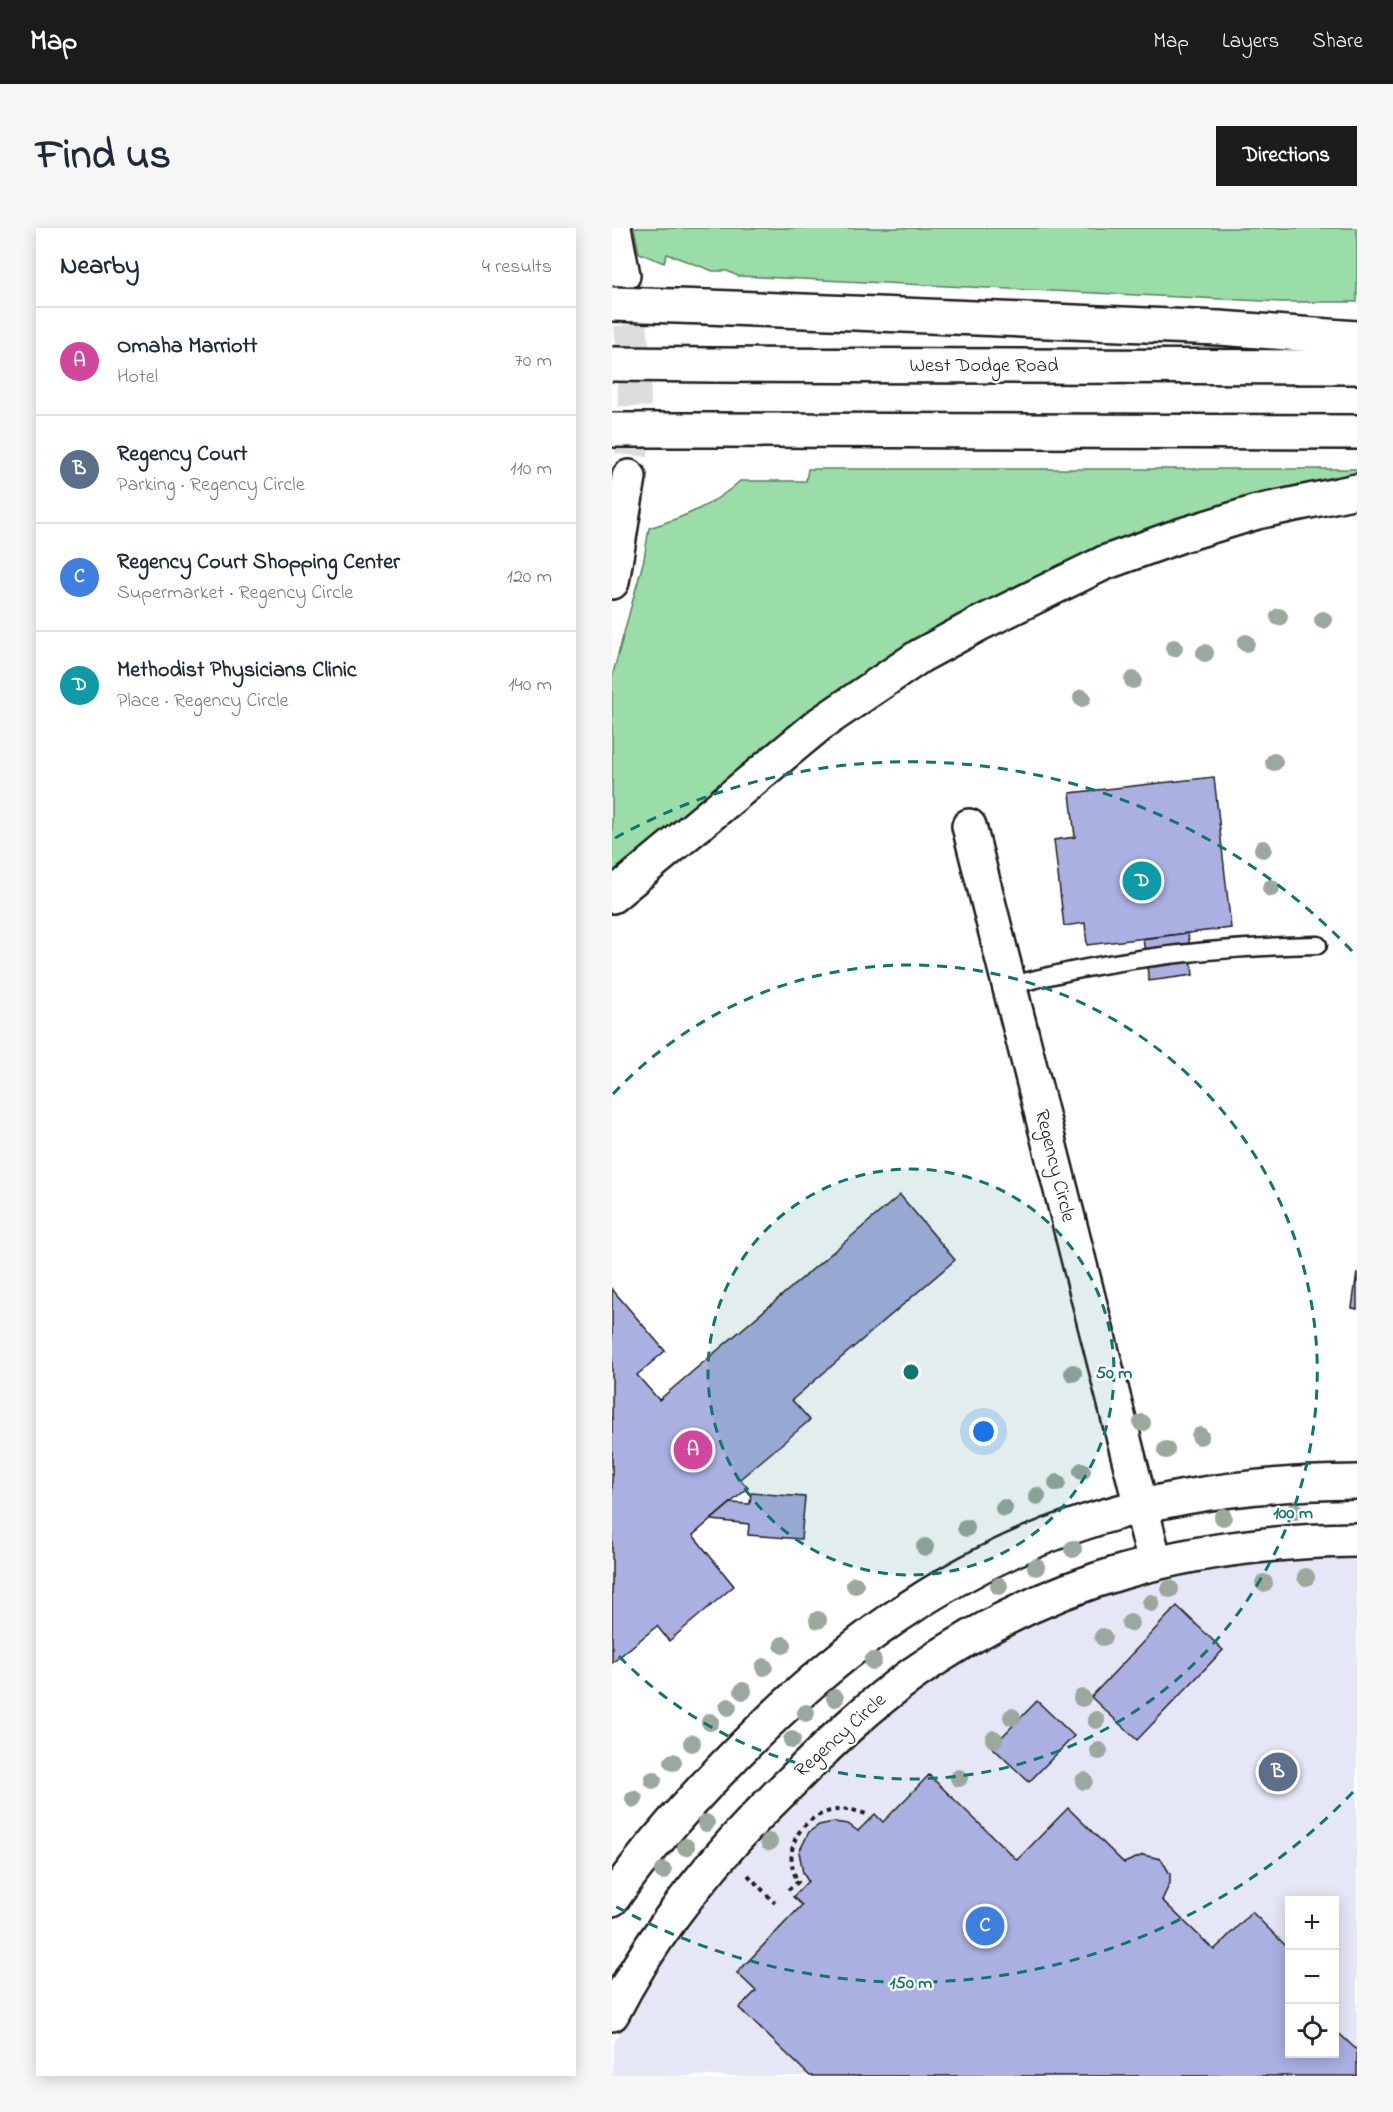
<!DOCTYPE html>
<html lang="en">
<head>
<meta charset="utf-8">
<style>
  :root { --surface:#fff; --page:#f6f6f7; --text:#1f2937; --muted:#747a83; --line:#e0e1e3; --accent:#1c1c1c }
  body { margin:0; font-family:"Indie Flower",sans-serif; background:var(--page); color:var(--text) }
  .controls { position:absolute; right:18px; bottom:18px; display:grid; overflow:hidden; border-radius:0px; box-shadow:0 3px 15px #0003 }
  .controls button { width:54px; height:54px; display:grid; place-items:center; padding:0; border:0; border-bottom:2px solid var(--line); background:var(--surface); color:var(--text); font:30px sans-serif }
  .you { position:absolute; left:372px; top:1204px; width:21px; height:21px; margin:-15px; border:4px solid #fff; border-radius:50%; background:#1a73e8; box-shadow:0 0 0 9px #1a73e833 }
  .badge { display:grid; place-items:center; width:39px; height:39px; border-radius:50%; background:var(--accent); color:#fff; font-size:20px; font-weight:700 }
  .pin { position:absolute; translate:-50% -50%; border:3px solid #fff; box-shadow:0 2px 6px #0006 }
  .list { margin:0; padding:0; list-style:none }
  h2 { display:flex; justify-content:space-between; align-items:center; height:78px; margin:0; padding:0 24px; font-size:26px }
  h2 small { font-size:20px; font-weight:400; color:var(--muted) }
  .list li { display:grid; grid-template-columns:39px 1fr auto; gap:18px; align-items:center; box-sizing:border-box; height:108px; padding:0 24px; border-top:2px solid var(--line) }
  .list b { display:block; font-size:22px; white-space:nowrap }
  .list p { margin:0; font-size:20px; white-space:nowrap; color:var(--muted) }
  .list em { font-size:20px; font-style:normal; color:var(--muted) }
  .icon { flex:none; width:33px; height:33px; fill:none; stroke:currentColor; stroke-width:2; stroke-linecap:round; stroke-linejoin:round }
  .map { position:relative; flex:none; width:745px; height:1848px; overflow:hidden; border-radius:0px }
  header { display:flex; align-items:center; gap:36px; box-sizing:border-box; height:84px; padding:0 30px; background:var(--accent); color:#fff }
  header strong { font-size:28px }
  nav { display:flex; gap:33px; margin-inline-start:auto; font-size:21px }
  .intro { display:flex; align-items:center; justify-content:space-between; box-sizing:border-box; height:144px; padding:0 36px }
  h1 { margin:0; font-size:42px }
  .button { padding:15px 27px; border-radius:0px; background:var(--accent); color:#fff; font-size:21px; font-weight:700 }
  main { display:flex; gap:36px; padding:0 36px }
  aside { flex:1; background:var(--surface); border-radius:0px; box-shadow:0 3px 15px #0003 }
  .map>svg:first-child { display:block }
  .built { fill:#e6e7f6; fill-rule:evenodd }
  .green { fill:#9adda8; stroke:#5b7c62; stroke-width:1.5 }
  .building { fill:#aab0e1; stroke:#1c1c1c; stroke-width:1.5 }
  .lines { fill:none; stroke-linecap:round; stroke-linejoin:round }
  .highway-tunnel { stroke:#ddd; stroke-width:33; stroke-dasharray:33 16; stroke-linecap:butt }
  .lane-casing { stroke:#1c1c1c; stroke-width:21 }
  .street-casing { stroke:#1c1c1c; stroke-width:38 }
  .highway-casing { stroke:#1c1c1c; stroke-width:38 }
  .path { stroke:#1c1c1c; stroke-width:4; stroke-dasharray:4.5 4.5; stroke-linecap:butt }
  .lane { stroke:#fff; stroke-width:16 }
  .street { stroke:#fff; stroke-width:33 }
  .highway { stroke:#fff; stroke-width:33 }
  .highway-bridge-casing { stroke:#1c1c1c; stroke-width:38; stroke-linecap:butt }
  .highway-bridge { stroke:#fff; stroke-width:33 }
  .tree { fill:#9aa89d }
  .ring { fill:none; stroke:#0f766e; stroke-width:3; stroke-dasharray:10 8 }
  .labels { text-anchor:middle; dominant-baseline:central; stroke-width:4.5; stroke-linejoin:round; paint-order:stroke }
  .street-label { font-size:20px; fill:#1c1c1c; stroke:#fff }
  .centre { fill:#0f766e; stroke:#fff; stroke-width:3 }
  .ring-label { font-size:18px; text-anchor:middle; font-weight:bold; fill:#0f766e; stroke:#fff; stroke-width:4.5; stroke-linejoin:round; paint-order:stroke }
</style>
</head>
<body>
<header>
<strong>Map</strong>
<nav><a>Map</a><a>Layers</a><a>Share</a></nav>
</header>
<div class="intro"><h1>Find us</h1><a class="button">Directions</a></div>
<main>
<aside>
<h2>Nearby<small>4 results</small></h2>
<ul class="list">
<li><span class="badge" style="background:#d1479c">A</span><div><b>Omaha Marriott</b><p>Hotel</p></div><em>70 m</em></li>
<li><span class="badge" style="background:#5c6f8a">B</span><div><b>Regency Court</b><p>Parking · Regency Circle</p></div><em>110 m</em></li>
<li><span class="badge" style="background:#3f7fe0">C</span><div><b>Regency Court Shopping Center</b><p>Supermarket · Regency Circle</p></div><em>120 m</em></li>
<li><span class="badge" style="background:#0f9aa8">D</span><div><b>Methodist Physicians Clinic</b><p>Place · Regency Circle</p></div><em>140 m</em></li>
</ul>
</aside>
<div class="map">
<svg width="745" height="1848" viewBox="0 0 745 1848">
  <rect width="100%" height="100%" fill="#fff"/>
  <filter id="ink" filterUnits="userSpaceOnUse"><feTurbulence type="fractalNoise" baseFrequency=".0167" numOctaves="2"/><feDisplacementMap in="SourceGraphic" scale="12" xChannelSelector="R" yChannelSelector="G"/><feConvolveMatrix kernelMatrix="1 2 1 2 8 2 1 2 1" color-interpolation-filters="sRGB"/></filter>
  <g filter="url(#ink)">
    <path class="built" d="M687 1329 745 1332V1848H0L2 1814 73 1692 163 1590 300 1461 378 1413 447 1380 521 1354 601 1336ZM678 1672H722V1826H678Z"/>
    <g class="green">
      <polygon points="22,0 745,0 745,74 670,74 126,48 115,43 101,43 55,26 52,35 27,25"/>
      <path d="M196 241H745V248C681 262 613 273 551 295 422 342 298 407 189 490 124 540 63 599 0 653V449L32 331 37 300C70 290 102 277 128 253H194Z"/>
    </g>
    <g class="building">
      <polygon points="602,549 619,700 475,717 473,695 452,698 442,612 463,609 458,565"/>
      <polygon points="576,705 581,747 537,753 531,711"/>
      <polygon points="288,967 343,1032 180,1172 198,1192 128,1251 136,1260 81,1307 122,1358 57,1413 45,1398 0,1435 0,1061 53,1123 25,1147 47,1172"/>
      <polygon points="745,1044 745,1081 740,1080"/>
      <polygon points="139,1265 193,1269 189,1311 136,1307 137,1296 99,1292 119,1275 138,1276"/>
      <polygon points="565,1378 611,1422 525,1512 479,1469"/>
      <polygon points="425,1473 462,1508 417,1554 380,1519"/>
      <polygon points="317,1547 405,1632 456,1580 512,1635 531,1627 549,1631 558,1646 558,1655 550,1672 602,1722 640,1684 674,1718 678,1714 678,1826 722,1826 722,1801 745,1822 745,1848 198,1848 127,1780 144,1763 125,1745 190,1677 181,1669 196,1653 191,1645 187,1624 197,1604 207,1597 222,1594 236,1596 246,1603 263,1586 271,1594"/>
    </g>
    <g class="lines">
      <path class="highway-tunnel" d="M12 48C23 116 26 181 17 249"/>
      <defs>
        <path id="lane" d="M397 758C498 730 601 719 706 717"/>
        <g id="street">
          <polyline points="357,598 543,1334"/>
          <path d="M0 1671C44 1609 95 1554 149 1501 326 1329 497 1256 745 1254"/>
          <path d="M0 1786C45 1697 108 1622 179 1554 217 1516 257 1477 301 1446 438 1349 579 1314 745 1312"/>
        </g>
        <g id="highway">
          <polyline points="2,0 11,47"/>
          <polyline points="95,79 607,100 745,110"/>
          <polyline points="102,137 745,139"/>
          <polyline points="103,202 745,204"/>
          <polyline points="0,354 17,249"/>
          <polyline points="0,668 208,496 308,428 367,396 492,335 567,308 645,284 745,263"/>
        </g>
      </defs>
      <use href="#lane" class="lane-casing"/>
      <use href="#street" class="street-casing"/>
      <use href="#highway" class="highway-casing"/>
      <g class="path">
        <polyline points="136,1647 163,1675"/>
        <path d="M176 1662 186 1654C162 1608 209 1568 254 1586"/>
      </g>
      <use href="#lane" class="lane"/>
      <use href="#street" class="street"/>
      <use href="#highway" class="highway"/>
      <defs>
        <g id="highway-bridge">
          <polyline points="0,76 95,79"/>
          <polyline points="0,136 102,137"/>
          <polyline points="0,202 103,202"/>
        </g>
      </defs>
      <use href="#highway-bridge" class="highway-bridge-casing"/>
      <use href="#highway-bridge" class="highway-bridge"/>
    </g>
    <g class="tree">
      <circle cx="667" cy="389" r="9"/>
      <circle cx="711" cy="392" r="9"/>
      <circle cx="634" cy="415" r="9"/>
      <circle cx="562" cy="420" r="9"/>
      <circle cx="593" cy="425" r="9"/>
      <circle cx="521" cy="452" r="9"/>
      <circle cx="470" cy="470" r="9"/>
      <circle cx="662" cy="534" r="9"/>
      <circle cx="651" cy="621" r="9"/>
      <circle cx="659" cy="660" r="9"/>
      <circle cx="461" cy="1145" r="9"/>
      <circle cx="530" cy="1195" r="9"/>
      <circle cx="588" cy="1208" r="9"/>
      <circle cx="554" cy="1222" r="9"/>
      <circle cx="470" cy="1243" r="9"/>
      <circle cx="445" cy="1255" r="9"/>
      <circle cx="425" cy="1268" r="9"/>
      <circle cx="392" cy="1280" r="9"/>
      <circle cx="683" cy="1283" r="9"/>
      <circle cx="611" cy="1289" r="9"/>
      <circle cx="354" cy="1300" r="9"/>
      <circle cx="313" cy="1319" r="9"/>
      <circle cx="461" cy="1321" r="9"/>
      <circle cx="424" cy="1339" r="9"/>
      <circle cx="694" cy="1349" r="9"/>
      <circle cx="652" cy="1355" r="9"/>
      <circle cx="243" cy="1357" r="9"/>
      <circle cx="387" cy="1358" r="9"/>
      <circle cx="558" cy="1361" r="9"/>
      <circle cx="539" cy="1375" r="9"/>
      <circle cx="206" cy="1392" r="9"/>
      <circle cx="518" cy="1395" r="9"/>
      <circle cx="491" cy="1409" r="9"/>
      <circle cx="171" cy="1417" r="9"/>
      <circle cx="261" cy="1433" r="9"/>
      <circle cx="152" cy="1439" r="9"/>
      <circle cx="131" cy="1463" r="9"/>
      <circle cx="223" cy="1470" r="9"/>
      <circle cx="470" cy="1470" r="9"/>
      <circle cx="116" cy="1479" r="9"/>
      <circle cx="194" cy="1485" r="9"/>
      <circle cx="400" cy="1489" r="9"/>
      <circle cx="484" cy="1492" r="9"/>
      <circle cx="98" cy="1494" r="9"/>
      <circle cx="382" cy="1511" r="9"/>
      <circle cx="180" cy="1512" r="9"/>
      <circle cx="80" cy="1515" r="9"/>
      <circle cx="487" cy="1523" r="9"/>
      <circle cx="61" cy="1534" r="9"/>
      <circle cx="347" cy="1550" r="9"/>
      <circle cx="41" cy="1552" r="9"/>
      <circle cx="472" cy="1553" r="9"/>
      <circle cx="22" cy="1571" r="9"/>
      <circle cx="94" cy="1595" r="9"/>
      <circle cx="157" cy="1614" r="9"/>
      <circle cx="74" cy="1619" r="9"/>
      <circle cx="51" cy="1643" r="9"/>
    </g>
  </g>
  <circle cx="299" cy="1144" r="203" fill="#0f766e" fill-opacity=".12"/>
  <g class="ring">
    <circle cx="299" cy="1144" r="203"/>
    <path d="M1 866A407 407 0 1 1 1 1422"/>
    <path d="M741 1564A610 610 0 0 1 3 1678M3 610A610 610 0 0 1 741 724"/>
  </g>
  <g class="labels">
    <g class="street-label">
      <text x="372" y="138">West Dodge Road</text>
      <text transform="translate(442 938) rotate(76)">Regency Circle</text>
      <text transform="translate(229 1508) rotate(-42)">Regency Circle</text>
    </g>
  </g>
  <circle cx="299" cy="1144" r="9" class="centre"/>
  <g class="ring-label">
    <text x="502" y="1150">50 m</text>
    <text x="681" y="1290">100 m</text>
    <text x="299" y="1760">150 m</text>
  </g>
</svg>
<div class="controls">
<button>+</button>
<button>−</button>
<button><svg class="icon" aria-label="locate" viewBox="0 0 24 24"><circle cx="12" cy="12" r="6"/><path d="M12 2v4M12 18v4M2 12h4M18 12h4"/></svg></button>
</div>
<div class="you"></div>
<div class="pin badge" style="left:81px;top:1222px;background:#d1479c">A</div>
<div class="pin badge" style="left:666px;top:1544px;background:#5c6f8a">B</div>
<div class="pin badge" style="left:373px;top:1698px;background:#3f7fe0">C</div>
<div class="pin badge" style="left:530px;top:653px;background:#0f9aa8">D</div>
</div>
</main>
</body>
</html>
